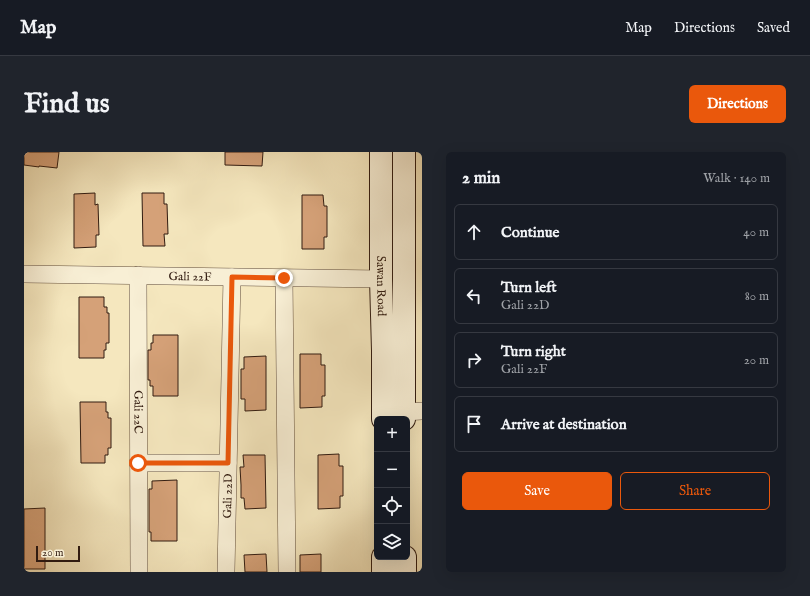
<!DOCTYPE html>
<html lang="en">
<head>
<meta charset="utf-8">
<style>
  :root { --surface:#171b24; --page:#20242c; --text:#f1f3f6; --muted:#9ea1a6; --line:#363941; --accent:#ea580c }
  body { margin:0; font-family:"IM FELL English",serif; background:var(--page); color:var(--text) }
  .controls { position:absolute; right:12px; bottom:12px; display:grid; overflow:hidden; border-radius:6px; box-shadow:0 4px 16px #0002 }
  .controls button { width:36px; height:36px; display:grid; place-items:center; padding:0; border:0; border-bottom:1px solid var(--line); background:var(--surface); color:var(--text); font:20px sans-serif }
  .scale { position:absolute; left:12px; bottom:10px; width:44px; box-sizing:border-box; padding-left:4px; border:2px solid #311b10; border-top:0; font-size:11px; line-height:14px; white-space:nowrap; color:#311b10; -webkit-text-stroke:3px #f8efd5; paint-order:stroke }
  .stop { position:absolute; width:12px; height:12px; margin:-9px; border:3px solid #ea580c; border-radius:50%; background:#fff }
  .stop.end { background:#ea580c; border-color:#fff; box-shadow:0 1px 4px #0008 }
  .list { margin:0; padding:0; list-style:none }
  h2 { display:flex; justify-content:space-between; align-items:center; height:52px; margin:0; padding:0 16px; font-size:17px }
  h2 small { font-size:13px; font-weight:400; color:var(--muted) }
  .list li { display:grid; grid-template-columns:26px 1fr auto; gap:12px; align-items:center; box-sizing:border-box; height:56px; margin:0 8px 8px; padding:0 8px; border:1px solid var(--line); border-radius:6px }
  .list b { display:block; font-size:15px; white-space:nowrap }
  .list p { margin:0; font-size:13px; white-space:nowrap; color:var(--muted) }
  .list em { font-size:13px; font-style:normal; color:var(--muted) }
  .actions { display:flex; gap:8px; padding:12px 16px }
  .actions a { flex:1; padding:9px 0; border:1px solid var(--accent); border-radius:6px; text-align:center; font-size:14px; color:var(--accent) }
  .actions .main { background:var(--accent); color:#fff }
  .icon { flex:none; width:22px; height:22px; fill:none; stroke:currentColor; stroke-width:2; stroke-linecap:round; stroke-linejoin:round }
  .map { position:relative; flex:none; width:398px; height:420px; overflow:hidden; border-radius:6px }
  header { display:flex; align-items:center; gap:24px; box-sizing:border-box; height:56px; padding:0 20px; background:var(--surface); border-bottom:1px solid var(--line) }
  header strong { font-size:19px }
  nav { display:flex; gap:22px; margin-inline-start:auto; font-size:14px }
  .intro { display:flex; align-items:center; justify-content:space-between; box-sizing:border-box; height:96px; padding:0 24px }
  h1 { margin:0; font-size:28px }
  .button { padding:10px 18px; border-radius:6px; background:var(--accent); color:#fff; font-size:14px; font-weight:700 }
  main { display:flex; gap:24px; padding:0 24px }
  aside { flex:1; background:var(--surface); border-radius:6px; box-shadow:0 4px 16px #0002 }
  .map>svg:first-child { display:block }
  .building { fill:#d5a178; stroke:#311b10 }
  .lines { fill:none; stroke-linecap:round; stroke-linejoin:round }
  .minor-casing { stroke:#624e3c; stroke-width:18 }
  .secondary-casing { stroke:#311b10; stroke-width:24 }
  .minor { stroke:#f8efd5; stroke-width:17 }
  .secondary { stroke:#f8efd5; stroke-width:22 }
  .route { stroke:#ea580c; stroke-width:5 }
  .labels { text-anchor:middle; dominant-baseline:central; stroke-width:3; stroke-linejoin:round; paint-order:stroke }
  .street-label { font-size:12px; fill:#311b10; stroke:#f8efd5 }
</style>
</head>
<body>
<header>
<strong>Map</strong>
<nav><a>Map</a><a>Directions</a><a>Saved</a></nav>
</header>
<div class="intro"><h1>Find us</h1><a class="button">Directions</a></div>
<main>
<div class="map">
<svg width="398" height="420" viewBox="0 0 398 420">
  <rect width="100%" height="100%" fill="#f5e7be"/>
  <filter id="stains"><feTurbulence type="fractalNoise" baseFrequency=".005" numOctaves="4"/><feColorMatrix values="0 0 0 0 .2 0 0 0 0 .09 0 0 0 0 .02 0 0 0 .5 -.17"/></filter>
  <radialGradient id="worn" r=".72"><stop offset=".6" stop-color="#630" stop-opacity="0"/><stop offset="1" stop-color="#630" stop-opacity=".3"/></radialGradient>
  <g class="building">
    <polygon points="0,0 35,0 33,16 15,14 15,15 0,13"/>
    <polygon points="201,0 239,0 238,14 201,13"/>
    <polygon points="71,41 71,53 74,52 75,83 72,83 72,95 50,96 50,42"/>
    <polygon points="118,41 140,41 140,52 143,52 144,82 140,82 141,94 119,94"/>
    <polygon points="278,43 299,43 300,54 303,54 303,85 300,85 300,97 278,97"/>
    <polygon points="55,145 80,145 80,155 83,155 83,161 85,161 85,191 82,191 82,198 80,198 80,206 55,206"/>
    <polygon points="129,183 154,183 154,244 129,244 129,234 126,234 126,228 124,228 124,198 127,198 127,191 129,191"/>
    <polygon points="276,202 297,202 297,213 301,213 301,244 298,244 298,255 276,256"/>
    <polygon points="242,204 242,258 221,259 221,247 217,247 217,217 220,217 220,205"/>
    <polygon points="56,250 82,250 82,260 84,260 84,266 87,266 87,296 84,296 84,303 81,303 81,311 57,311"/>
    <polygon points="315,302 315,314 319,314 319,344 316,344 316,356 294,357 294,303"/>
    <polygon points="219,303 241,303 242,356 221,357 220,346 217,346 217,333 216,315 220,315"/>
    <polygon points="153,328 153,389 127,389 127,380 125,380 125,337 128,337 128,329"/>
    <polygon points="21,356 21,417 0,417 0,357"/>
    <polygon points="242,402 243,420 221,420 220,403"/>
    <polygon points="297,402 297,420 276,420 276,403"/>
  </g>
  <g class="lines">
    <defs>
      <g id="minor">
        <path id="s1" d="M0 122 357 127"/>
        <path id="s2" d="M114 123 115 420"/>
        <polyline points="260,126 263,420"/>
        <polyline points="379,260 398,259"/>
        <polyline points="114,311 204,311"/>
        <path id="s3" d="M202 420 208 125"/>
      </g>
      <g id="secondary">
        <path id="s4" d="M357 0V127L359 199V267"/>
        <polyline points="380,267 380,0"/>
        <polyline points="359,405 359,420"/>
        <polyline points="381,405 381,420"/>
      </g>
    </defs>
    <use href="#minor" class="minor-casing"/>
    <use href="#secondary" class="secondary-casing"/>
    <use href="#minor" class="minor"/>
    <use href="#secondary" class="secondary"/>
  </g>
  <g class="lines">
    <polyline class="route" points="114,311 204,311 208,125 260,126"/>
  </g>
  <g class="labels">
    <g class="street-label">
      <text stroke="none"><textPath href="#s1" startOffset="166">Gali 22F</textPath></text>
      <text stroke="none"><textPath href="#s4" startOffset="134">Sawan Road</textPath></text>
      <text stroke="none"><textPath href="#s2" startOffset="137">Gali 22C</textPath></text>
      <text stroke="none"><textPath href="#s3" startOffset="76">Gali 22D</textPath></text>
    </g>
  </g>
  <rect width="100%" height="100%" filter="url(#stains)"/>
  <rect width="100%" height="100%" fill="url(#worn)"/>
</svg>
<div class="controls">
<button>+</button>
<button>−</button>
<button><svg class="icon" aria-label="locate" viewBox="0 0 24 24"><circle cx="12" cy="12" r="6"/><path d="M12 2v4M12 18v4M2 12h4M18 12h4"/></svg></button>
<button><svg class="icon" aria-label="layers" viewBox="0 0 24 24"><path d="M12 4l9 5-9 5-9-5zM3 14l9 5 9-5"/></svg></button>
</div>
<div class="scale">20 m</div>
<div class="stop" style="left:114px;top:311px"></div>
<div class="stop end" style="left:260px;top:126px"></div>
</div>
<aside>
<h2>2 min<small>Walk · 140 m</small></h2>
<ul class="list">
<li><svg class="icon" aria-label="ahead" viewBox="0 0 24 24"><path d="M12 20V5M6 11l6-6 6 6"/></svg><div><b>Continue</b></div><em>40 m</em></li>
<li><svg class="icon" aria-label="left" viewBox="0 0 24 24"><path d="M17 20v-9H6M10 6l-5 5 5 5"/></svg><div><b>Turn left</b><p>Gali 22D</p></div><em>80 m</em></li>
<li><svg class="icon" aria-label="right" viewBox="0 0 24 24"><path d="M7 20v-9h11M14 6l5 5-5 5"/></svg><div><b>Turn right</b><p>Gali 22F</p></div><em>20 m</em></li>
<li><svg class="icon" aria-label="arrive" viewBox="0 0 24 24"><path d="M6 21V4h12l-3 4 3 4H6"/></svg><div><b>Arrive at destination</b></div></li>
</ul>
<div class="actions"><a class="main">Save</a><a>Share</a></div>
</aside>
</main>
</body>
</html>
